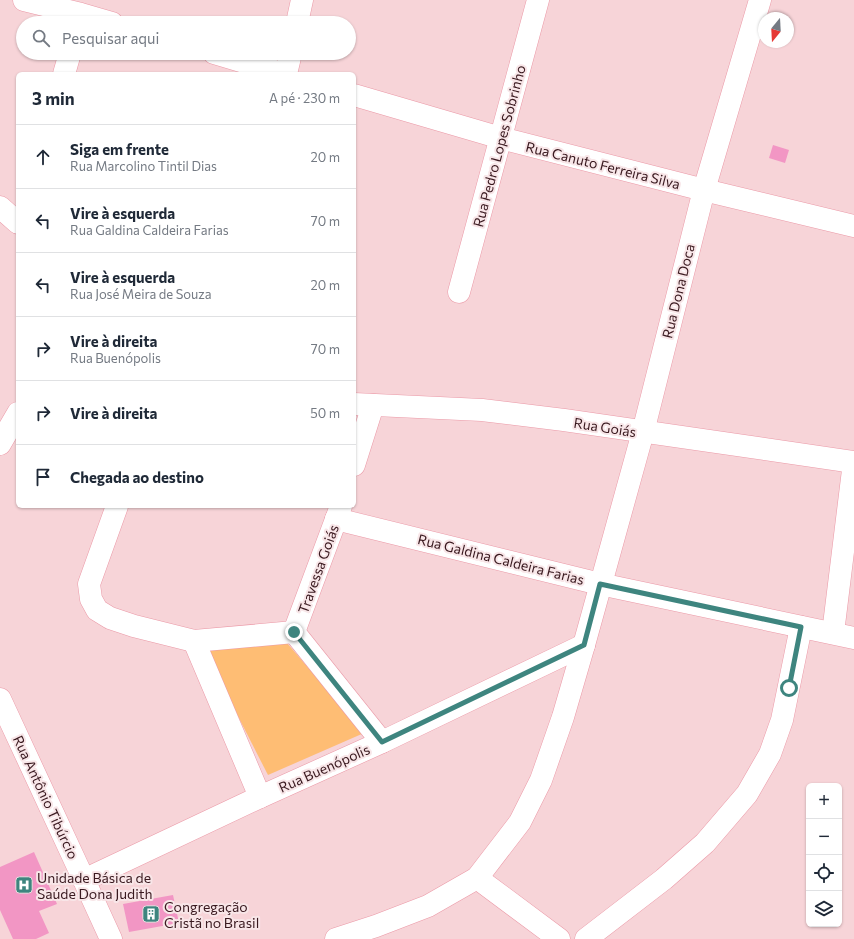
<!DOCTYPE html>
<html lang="pt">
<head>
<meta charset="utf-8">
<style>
  :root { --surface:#fff; --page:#f2f2f3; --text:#1f2937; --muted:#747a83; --line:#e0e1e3 }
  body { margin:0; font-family:Commissioner,sans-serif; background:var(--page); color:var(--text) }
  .controls { position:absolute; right:12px; bottom:12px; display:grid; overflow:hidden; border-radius:6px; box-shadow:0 1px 3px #0004 }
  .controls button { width:36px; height:36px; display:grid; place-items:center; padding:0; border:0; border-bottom:1px solid var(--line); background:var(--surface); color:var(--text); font:20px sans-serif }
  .compass { position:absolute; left:758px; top:12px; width:36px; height:36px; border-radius:50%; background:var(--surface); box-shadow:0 1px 3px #0004; rotate:198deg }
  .stop { position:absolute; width:12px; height:12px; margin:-9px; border:3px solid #3e857f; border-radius:50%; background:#fff }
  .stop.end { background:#3e857f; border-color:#fff; box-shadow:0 1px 4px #0008 }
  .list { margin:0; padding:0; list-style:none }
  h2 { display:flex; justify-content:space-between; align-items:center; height:52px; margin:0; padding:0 16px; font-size:17px }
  h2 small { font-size:13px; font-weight:400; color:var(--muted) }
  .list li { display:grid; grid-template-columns:26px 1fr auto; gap:12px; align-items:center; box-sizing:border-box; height:64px; padding:0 16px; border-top:1px solid var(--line) }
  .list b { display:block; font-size:15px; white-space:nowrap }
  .list p { margin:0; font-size:13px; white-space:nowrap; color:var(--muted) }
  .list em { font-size:13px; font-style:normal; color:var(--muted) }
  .icon { flex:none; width:22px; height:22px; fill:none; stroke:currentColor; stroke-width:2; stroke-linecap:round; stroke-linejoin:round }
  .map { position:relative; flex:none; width:854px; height:939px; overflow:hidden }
  .search { position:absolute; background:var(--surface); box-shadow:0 1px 3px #0004; left:16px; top:16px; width:340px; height:44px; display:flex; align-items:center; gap:10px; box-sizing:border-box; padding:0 14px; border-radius:22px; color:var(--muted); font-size:15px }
  .panel { position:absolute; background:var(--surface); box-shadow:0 1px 3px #0004; left:16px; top:72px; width:340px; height:436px; border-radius:6px }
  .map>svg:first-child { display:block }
  .green { fill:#febd74 }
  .building { fill:#f296c4 }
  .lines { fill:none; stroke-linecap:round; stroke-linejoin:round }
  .minor-casing { stroke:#eb99a7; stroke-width:23 }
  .minor { stroke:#fff; stroke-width:22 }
  .route { stroke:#3e857f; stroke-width:5 }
  .labels { text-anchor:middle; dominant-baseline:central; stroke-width:4; stroke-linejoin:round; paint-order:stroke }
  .street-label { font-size:14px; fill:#39191f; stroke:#f8e6e8 }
  .poi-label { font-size:14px; fill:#39191f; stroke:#f8e6e8; text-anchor:start }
</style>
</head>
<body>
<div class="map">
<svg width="854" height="939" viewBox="0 0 854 939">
  <rect width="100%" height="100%" fill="#f7d4d8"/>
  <polygon class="green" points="287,643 364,733 268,775 201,644"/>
  <g class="building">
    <polygon points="773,145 789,150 785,163 769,158"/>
    <polygon points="34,852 57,904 39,911 49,933 36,939 13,939 0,910 0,867"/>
    <polygon points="173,895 179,923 129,932 123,904"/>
  </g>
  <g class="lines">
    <defs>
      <g id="minor">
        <polyline points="24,0 81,14 112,23"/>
        <polyline points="297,23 302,0"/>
        <polyline points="214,53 285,74"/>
        <polyline points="64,74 70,53"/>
        <polyline points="286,74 291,53"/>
        <polyline points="354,95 501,138 704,190 854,226"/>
        <polyline points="0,207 18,223"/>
        <polyline points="459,292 538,0"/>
        <polyline points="354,404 482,410 564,420 854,462 833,633"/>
        <polyline points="0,444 18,413"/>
        <polyline points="354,465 373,405"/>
        <polyline points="117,506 89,584 91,599 97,610 110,618 134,626 194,641 294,632"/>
        <polyline points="336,519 600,584 854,638"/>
        <polyline points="294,632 382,742"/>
        <polyline points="294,632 341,506"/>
        <polyline points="194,641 260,797"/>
        <polyline points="0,699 84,880 111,939"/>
        <polyline points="477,878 559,939"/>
        <polyline points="84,880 260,797 382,742 584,645"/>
        <polyline points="336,939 376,926 428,906 477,878 520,822 541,780 563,717 584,645 643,432 704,190 760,0"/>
        <polyline points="586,939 664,879 705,843 747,794 770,754 782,720 801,627"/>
      </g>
    </defs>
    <use href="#minor" class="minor-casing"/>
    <use href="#minor" class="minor"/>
  </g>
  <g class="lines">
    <polyline class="route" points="294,632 382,742 584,645 600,584 801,627 789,688"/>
  </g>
  <defs>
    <symbol id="hospital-square" viewBox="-11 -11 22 22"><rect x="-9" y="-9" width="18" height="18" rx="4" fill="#3e857f" stroke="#f8e6e8"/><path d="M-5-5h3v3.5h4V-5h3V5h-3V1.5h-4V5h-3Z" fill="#fff"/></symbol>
    <symbol id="building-square" viewBox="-11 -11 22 22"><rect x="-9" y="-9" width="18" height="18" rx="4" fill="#3e857f" stroke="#f8e6e8"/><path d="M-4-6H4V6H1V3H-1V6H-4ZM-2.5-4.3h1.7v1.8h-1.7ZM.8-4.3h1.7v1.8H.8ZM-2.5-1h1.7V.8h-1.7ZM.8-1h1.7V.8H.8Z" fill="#fff"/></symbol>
  </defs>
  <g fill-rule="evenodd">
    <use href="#hospital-square" x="14" y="875" width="20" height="20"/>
    <use href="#building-square" x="141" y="904" width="20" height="20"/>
  </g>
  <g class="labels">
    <g class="street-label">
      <text transform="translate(499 146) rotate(-75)">Rua Pedro Lopes Sobrinho</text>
      <text transform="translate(603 165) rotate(14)">Rua Canuto Ferreira Silva</text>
      <text transform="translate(678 291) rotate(-76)">Rua Dona Doca</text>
      <text transform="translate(605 427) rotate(9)">Rua Goiás</text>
      <text transform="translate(501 559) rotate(14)">Rua Galdina Caldeira Farias</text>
      <text transform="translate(318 569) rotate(-70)">Travessa Goiás</text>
      <text transform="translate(324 768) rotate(-24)">Rua Buenópolis</text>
      <text transform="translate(46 797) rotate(65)">Rua Antônio Tibúrcio</text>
    </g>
    <g class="poi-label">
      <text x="37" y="877">Unidade Básica de<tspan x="37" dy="16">Saúde Dona Judith</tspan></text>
      <text x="164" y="906">Congregação<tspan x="164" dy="16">Cristã no Brasil</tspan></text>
    </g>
  </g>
</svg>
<div class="controls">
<button>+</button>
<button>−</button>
<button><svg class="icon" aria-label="locate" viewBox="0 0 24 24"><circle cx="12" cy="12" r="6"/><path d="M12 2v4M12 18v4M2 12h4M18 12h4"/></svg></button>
<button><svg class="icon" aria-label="layers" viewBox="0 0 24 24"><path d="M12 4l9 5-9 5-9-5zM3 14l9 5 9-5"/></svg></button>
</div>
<svg class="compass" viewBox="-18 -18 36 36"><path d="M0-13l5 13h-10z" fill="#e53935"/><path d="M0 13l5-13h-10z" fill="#747a83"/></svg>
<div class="stop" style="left:789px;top:688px"></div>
<div class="stop end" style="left:294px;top:632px"></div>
<div class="search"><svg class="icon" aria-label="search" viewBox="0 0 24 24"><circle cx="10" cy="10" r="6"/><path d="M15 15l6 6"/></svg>Pesquisar aqui</div>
<section class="panel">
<h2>3 min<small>A pé · 230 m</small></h2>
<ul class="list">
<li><svg class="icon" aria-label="ahead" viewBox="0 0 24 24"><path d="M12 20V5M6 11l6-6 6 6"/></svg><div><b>Siga em frente</b><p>Rua Marcolino Tintil Dias</p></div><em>20 m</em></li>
<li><svg class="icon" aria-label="left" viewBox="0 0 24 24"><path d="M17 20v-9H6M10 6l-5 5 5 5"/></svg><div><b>Vire à esquerda</b><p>Rua Galdina Caldeira Farias</p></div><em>70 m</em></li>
<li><svg class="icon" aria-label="left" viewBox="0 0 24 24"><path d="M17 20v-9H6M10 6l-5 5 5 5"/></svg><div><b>Vire à esquerda</b><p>Rua José Meira de Souza</p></div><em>20 m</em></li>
<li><svg class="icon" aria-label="right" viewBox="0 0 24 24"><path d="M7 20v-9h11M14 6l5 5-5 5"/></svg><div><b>Vire à direita</b><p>Rua Buenópolis</p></div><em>70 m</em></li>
<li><svg class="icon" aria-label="right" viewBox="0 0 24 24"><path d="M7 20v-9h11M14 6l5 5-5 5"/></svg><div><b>Vire à direita</b></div><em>50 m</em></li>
<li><svg class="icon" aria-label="arrive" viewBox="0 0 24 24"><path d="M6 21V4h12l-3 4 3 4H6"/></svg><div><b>Chegada ao destino</b></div></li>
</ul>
</section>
</div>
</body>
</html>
